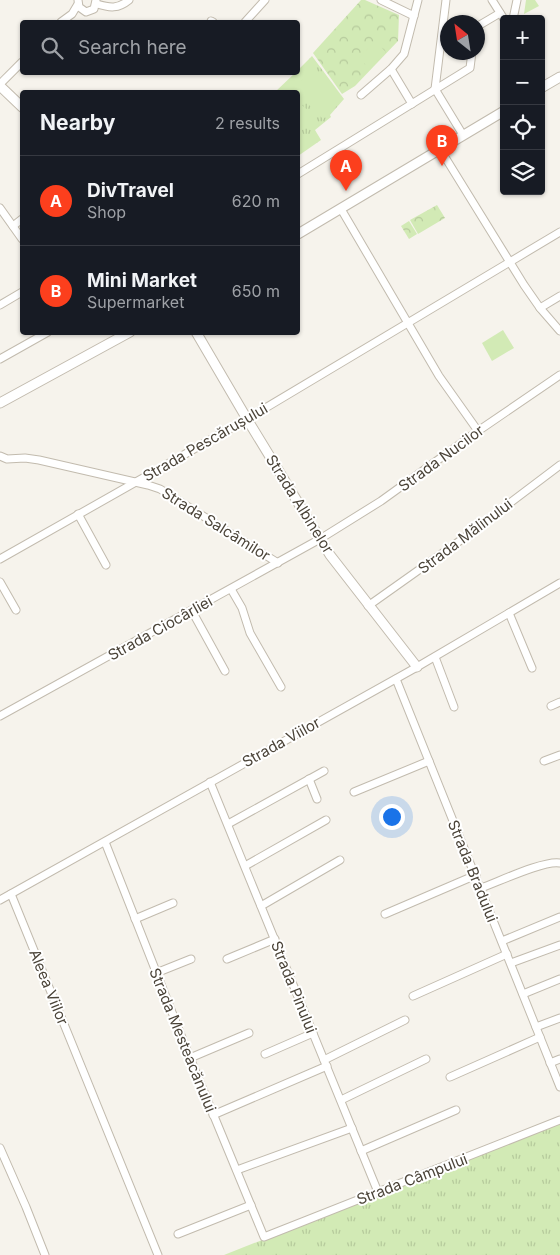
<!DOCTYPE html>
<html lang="en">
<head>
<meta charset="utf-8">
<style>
  :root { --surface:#171b24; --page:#20242c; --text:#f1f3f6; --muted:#9ea1a6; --line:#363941; --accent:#fc3f1d }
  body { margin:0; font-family:Inter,sans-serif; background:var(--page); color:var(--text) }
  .controls { position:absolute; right:15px; top:15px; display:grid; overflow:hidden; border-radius:5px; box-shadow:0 1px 4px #0004 }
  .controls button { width:45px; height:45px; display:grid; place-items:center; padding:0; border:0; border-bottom:1px solid var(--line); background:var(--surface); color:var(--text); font:25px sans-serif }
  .compass { position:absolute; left:440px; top:15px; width:45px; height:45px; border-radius:50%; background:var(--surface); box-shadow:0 1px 4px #0004; rotate:330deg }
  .you { position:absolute; left:391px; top:816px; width:18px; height:18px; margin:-12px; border:4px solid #fff; border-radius:50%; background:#1a73e8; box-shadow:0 0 0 8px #1a73e833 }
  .badge { display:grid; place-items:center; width:32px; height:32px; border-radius:50%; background:var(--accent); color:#fff; font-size:16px; font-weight:700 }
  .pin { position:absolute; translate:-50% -41px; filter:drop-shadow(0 1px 2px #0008) }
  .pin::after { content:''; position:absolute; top:26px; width:18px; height:15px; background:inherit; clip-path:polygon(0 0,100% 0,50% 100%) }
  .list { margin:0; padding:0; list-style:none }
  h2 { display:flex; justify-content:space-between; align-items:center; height:65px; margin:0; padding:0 20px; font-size:21px }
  h2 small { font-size:16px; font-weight:400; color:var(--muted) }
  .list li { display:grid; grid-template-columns:32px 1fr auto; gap:15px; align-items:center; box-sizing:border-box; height:90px; padding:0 20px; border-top:1px solid var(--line) }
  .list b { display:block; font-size:19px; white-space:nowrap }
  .list p { margin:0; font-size:16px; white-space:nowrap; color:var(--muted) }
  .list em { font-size:16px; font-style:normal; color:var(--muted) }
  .icon { flex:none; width:28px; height:28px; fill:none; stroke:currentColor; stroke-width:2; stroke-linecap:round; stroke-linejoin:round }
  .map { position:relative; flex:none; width:560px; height:1255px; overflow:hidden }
  .search { position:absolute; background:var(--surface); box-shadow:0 1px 4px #0004; left:20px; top:20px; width:280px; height:55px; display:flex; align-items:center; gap:12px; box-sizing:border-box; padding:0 18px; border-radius:5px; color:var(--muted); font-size:19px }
  .panel { position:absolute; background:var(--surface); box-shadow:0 1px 4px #0004; left:20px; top:90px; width:280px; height:245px; border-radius:5px }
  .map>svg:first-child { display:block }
  .grass { fill:url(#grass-tufts) }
  .park { fill:url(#park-crowns) }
  .pitch { fill:#d2eab5 }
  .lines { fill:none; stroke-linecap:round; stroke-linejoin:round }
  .minor-casing { stroke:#c2bbae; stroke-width:9 }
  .tertiary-casing { stroke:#c2bbae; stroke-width:11 }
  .minor { stroke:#fff; stroke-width:7 }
  .tertiary { stroke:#fff; stroke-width:9 }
  .labels { text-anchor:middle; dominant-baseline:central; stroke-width:4; stroke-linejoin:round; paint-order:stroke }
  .street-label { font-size:15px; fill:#4b4439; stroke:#fff }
</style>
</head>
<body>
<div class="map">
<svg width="560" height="1255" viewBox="0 0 560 1255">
  <defs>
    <pattern id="grass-tufts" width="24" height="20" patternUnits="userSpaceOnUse" patternTransform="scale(1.25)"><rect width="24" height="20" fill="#d2eab5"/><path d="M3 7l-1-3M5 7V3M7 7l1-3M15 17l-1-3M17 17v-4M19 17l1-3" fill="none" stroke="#b6ca9c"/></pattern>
    <pattern id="park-crowns" width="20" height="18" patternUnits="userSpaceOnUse" patternTransform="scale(1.25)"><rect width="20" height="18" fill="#d2eab5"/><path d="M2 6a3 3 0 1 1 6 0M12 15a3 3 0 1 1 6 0" fill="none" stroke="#b6ca9c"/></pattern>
  </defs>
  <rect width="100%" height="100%" fill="#f6f3ec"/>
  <g class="grass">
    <polygon points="526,0 535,0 539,6 524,14"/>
    <polygon points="312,56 344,99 330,115 331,117 315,130 321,140 298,156 298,92 275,92 295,73 298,72 298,70"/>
    <polygon points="560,1122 560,1255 224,1255"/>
  </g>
  <g class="park">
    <polygon points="361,0 365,0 399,15 398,41 355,86 342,94 313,53"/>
    <polygon points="437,205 445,218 418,234 410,220"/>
    <polygon points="409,221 417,234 409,239 401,226"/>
  </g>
  <g class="pitch">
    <polygon points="375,41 386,52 370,69 359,58"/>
    <polygon points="308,73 339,104 323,119 293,89"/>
    <polygon points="298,101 312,115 298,130"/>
    <polygon points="503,330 514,348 492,361 482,343"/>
  </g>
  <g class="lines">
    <defs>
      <g id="minor">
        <polyline points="78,0 79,7 86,12 94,9 96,0"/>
        <polyline points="381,0 414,16"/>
        <polyline points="492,0 504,19"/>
        <path d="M97 4C110 8 118 9 129 0"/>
        <polyline points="513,19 517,0"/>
        <polyline points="211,21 213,22"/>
        <polyline points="61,22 72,14 78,4"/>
        <polyline points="245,22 265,0"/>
        <polyline points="478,26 500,13"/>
        <polyline points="391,69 412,104"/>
        <polyline points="0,84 22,62"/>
        <polyline points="435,89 446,0"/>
        <polyline points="435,89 463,135"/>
        <polyline points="361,95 391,69 404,54 418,0"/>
        <polyline points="440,149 524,285 540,308 560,331"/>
        <polyline points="298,174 470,68 472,52"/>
        <polyline points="0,208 22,239"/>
        <polyline points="341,209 439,376 478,431"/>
        <polyline points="13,226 22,219"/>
        <polyline points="0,305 22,292"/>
        <polyline points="540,308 560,296"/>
        <polyline points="0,359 48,332"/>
        <polyline points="0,456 7,459 25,458 39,460 148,485 160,489 278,563"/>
        <polyline points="78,514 106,565"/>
        <polyline points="0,559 247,419 560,232"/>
        <polyline points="0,582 16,610"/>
        <polyline points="231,589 242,608 250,633 281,687"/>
        <polyline points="368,606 461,540 560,465"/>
        <polyline points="192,611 225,671"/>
        <polyline points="509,613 532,668"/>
        <polyline points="435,657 454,707"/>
        <polyline points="396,679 560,1087"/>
        <polyline points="551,706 560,702"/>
        <polyline points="0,716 320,539 381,501 478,431 560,375"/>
        <polyline points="544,761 560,755"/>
        <polyline points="309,779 317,799"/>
        <polyline points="210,782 378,1192"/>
        <polyline points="354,792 429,761"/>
        <polyline points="228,824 324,771"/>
        <polyline points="105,842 190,1058 264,1237 560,1120"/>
        <polyline points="245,866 326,820"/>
        <path d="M481 888C498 882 544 860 560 863"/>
        <polyline points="11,894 158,1255"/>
        <polyline points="0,900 417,667 560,583"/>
        <polyline points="261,906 340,860"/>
        <polyline points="385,914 476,875"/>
        <polyline points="135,919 173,903"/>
        <polyline points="502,941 560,917"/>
        <polyline points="227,959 275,939"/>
        <polyline points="511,963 560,945"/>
        <polyline points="156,973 191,959"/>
        <polyline points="523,994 560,979"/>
        <polyline points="413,996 507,954"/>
        <polyline points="536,1027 560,1018"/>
        <polyline points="265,1054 313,1033"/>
        <polyline points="190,1058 249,1033"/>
        <polyline points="324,1060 405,1020"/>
        <polyline points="550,1063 560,1059"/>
        <polyline points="450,1077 540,1037"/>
        <polyline points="341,1100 426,1059"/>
        <polyline points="213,1115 327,1066"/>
        <polyline points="0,1148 26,1207 45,1255"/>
        <polyline points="361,1151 456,1110"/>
        <polyline points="237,1170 352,1128"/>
        <polyline points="178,1234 251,1205"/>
      </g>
      <g id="tertiary">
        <polyline points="0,86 22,107"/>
        <polyline points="541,88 560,77"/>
        <polyline points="298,234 504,111"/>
        <polyline points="196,332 247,419 330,555 417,667"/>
        <polyline points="0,403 130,332"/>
      </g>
    </defs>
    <use href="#minor" class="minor-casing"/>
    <use href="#tertiary" class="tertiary-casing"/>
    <use href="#minor" class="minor"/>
    <use href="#tertiary" class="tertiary"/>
  </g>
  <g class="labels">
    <g class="street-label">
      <text transform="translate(205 442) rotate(-30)">Strada Pescărușului</text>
      <text transform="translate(441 458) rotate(-36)">Strada Nucilor</text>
      <text transform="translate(300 504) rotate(58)">Strada Albinelor</text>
      <text transform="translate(216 524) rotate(32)">Strada Salcâmilor</text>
      <text transform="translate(465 536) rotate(-37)">Strada Mălinului</text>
      <text transform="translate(160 628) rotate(-29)">Strada Ciocârliei</text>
      <text transform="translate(281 742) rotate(-29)">Strada Viilor</text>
      <text transform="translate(473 871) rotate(68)">Strada Bradului</text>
      <text transform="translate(49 987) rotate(68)">Aleea Viilor</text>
      <text transform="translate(294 987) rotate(68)">Strada Pinului</text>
      <text transform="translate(183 1040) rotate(68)">Strada Mesteacănului</text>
      <text transform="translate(412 1179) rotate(-21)">Strada Câmpului</text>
    </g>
  </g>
</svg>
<div class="controls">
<button>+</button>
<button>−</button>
<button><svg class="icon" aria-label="locate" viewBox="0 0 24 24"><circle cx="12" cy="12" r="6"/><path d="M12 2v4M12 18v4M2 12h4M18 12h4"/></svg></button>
<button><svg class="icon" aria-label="layers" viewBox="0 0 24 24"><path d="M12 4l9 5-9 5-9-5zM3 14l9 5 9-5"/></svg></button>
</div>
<svg class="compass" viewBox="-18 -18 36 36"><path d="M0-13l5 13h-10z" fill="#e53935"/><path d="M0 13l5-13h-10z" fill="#9ea1a6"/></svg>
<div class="you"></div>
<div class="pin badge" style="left:346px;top:191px">A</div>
<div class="pin badge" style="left:442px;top:166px">B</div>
<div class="search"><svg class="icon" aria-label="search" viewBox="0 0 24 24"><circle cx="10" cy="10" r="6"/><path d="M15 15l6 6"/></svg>Search here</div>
<section class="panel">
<h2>Nearby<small>2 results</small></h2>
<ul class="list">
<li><span class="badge">A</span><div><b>DivTravel</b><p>Shop</p></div><em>620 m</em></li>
<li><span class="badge">B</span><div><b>Mini Market</b><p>Supermarket</p></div><em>650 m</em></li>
</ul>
</section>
</div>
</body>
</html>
